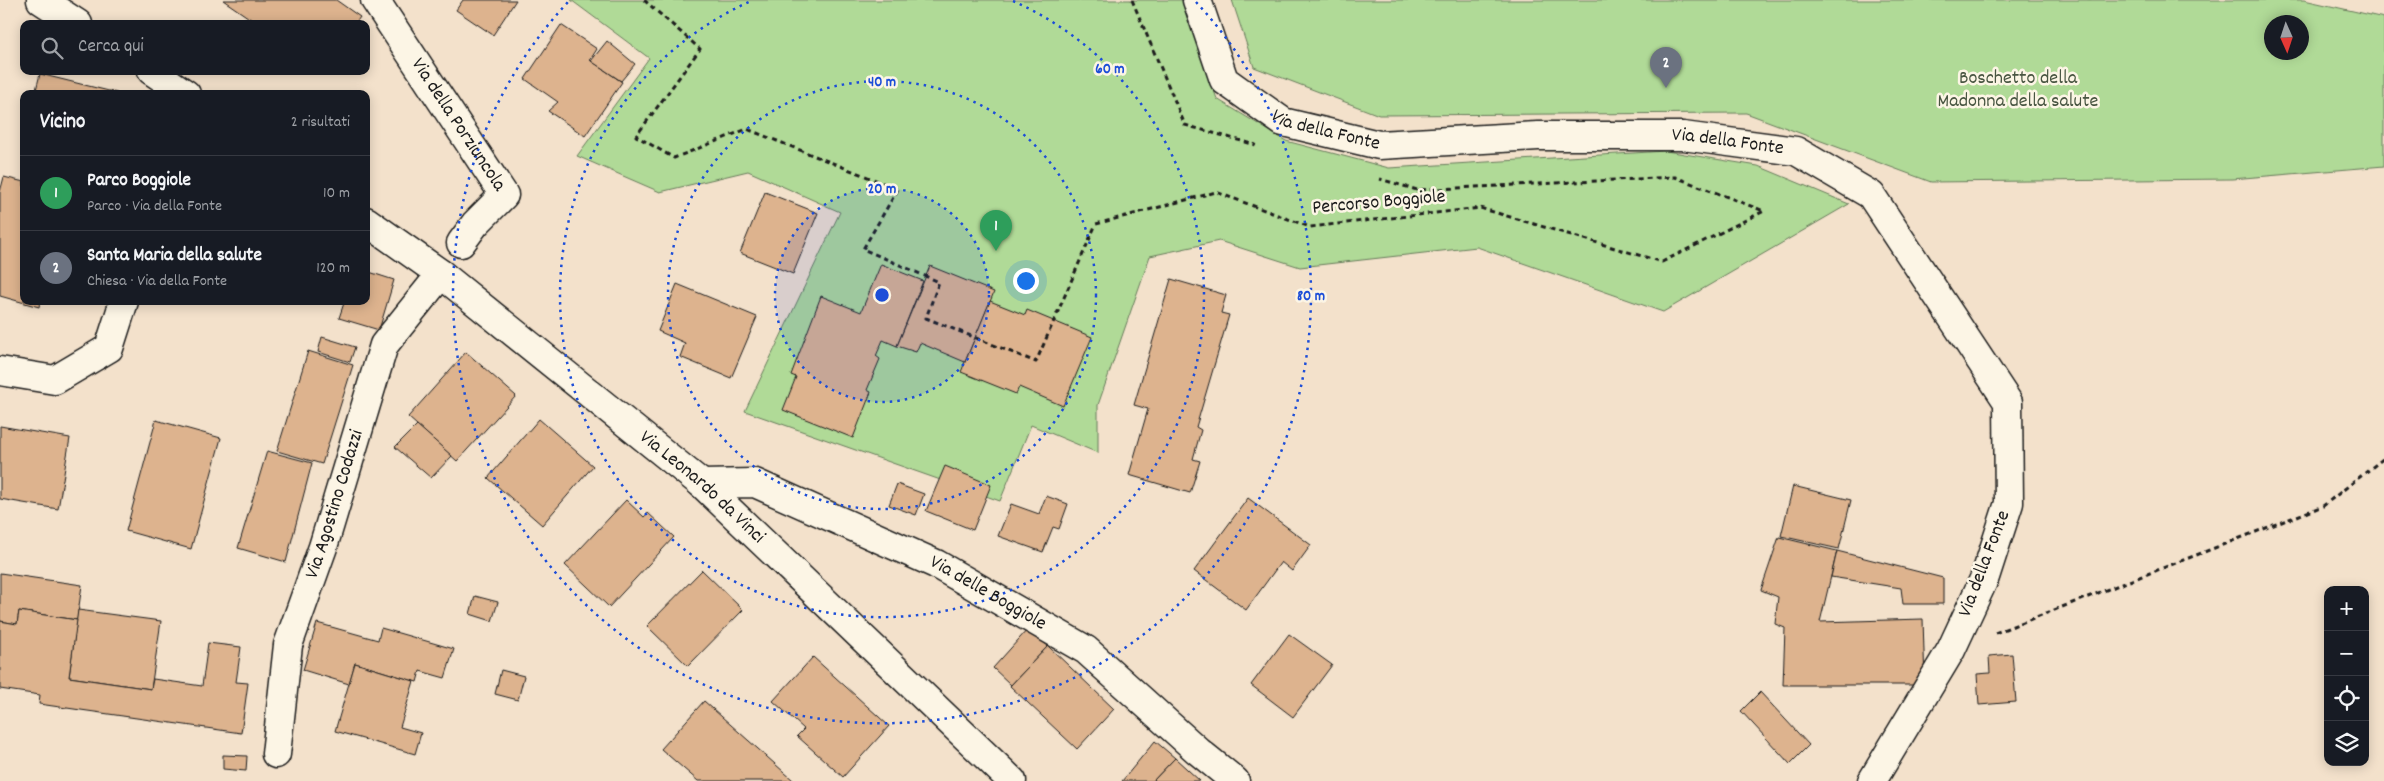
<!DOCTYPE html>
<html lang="it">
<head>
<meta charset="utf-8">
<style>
  :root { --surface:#171b24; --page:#242831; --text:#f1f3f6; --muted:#9ea1a6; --line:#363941; --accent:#b45309 }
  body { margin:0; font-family:Dekko,sans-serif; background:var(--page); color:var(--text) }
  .controls { position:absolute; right:15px; bottom:15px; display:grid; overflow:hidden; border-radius:10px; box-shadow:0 2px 12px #0003 }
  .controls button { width:45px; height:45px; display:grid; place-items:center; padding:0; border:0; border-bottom:1px solid var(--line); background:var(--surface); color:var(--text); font:25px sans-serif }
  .compass { position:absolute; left:2264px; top:15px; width:45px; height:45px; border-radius:50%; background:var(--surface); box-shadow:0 2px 12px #0003; rotate:177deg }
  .you { position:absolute; left:1025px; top:280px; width:18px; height:18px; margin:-12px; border:4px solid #fff; border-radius:50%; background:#1a73e8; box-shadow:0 0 0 8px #1a73e833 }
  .badge { display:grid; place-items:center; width:32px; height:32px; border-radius:50%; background:var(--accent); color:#fff; font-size:16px; font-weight:700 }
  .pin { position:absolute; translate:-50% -41px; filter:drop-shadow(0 1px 2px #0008) }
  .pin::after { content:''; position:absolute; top:26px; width:18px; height:15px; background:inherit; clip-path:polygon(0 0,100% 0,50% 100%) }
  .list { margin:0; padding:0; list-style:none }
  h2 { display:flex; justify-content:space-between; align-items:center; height:65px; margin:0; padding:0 20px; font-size:21px }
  h2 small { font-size:16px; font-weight:400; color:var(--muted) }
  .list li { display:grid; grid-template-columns:32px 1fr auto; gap:15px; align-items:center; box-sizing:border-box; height:75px; padding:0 20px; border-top:1px solid var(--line) }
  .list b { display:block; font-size:19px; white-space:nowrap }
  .list p { margin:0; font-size:16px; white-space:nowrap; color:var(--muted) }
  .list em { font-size:16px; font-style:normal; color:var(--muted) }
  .icon { flex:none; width:28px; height:28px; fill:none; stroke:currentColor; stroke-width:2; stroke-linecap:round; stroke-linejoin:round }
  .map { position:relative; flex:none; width:2384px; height:781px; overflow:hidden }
  .search { position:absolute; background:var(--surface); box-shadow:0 2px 12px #0003; left:20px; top:20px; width:350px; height:55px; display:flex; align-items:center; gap:12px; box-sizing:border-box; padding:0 18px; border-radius:10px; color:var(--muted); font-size:19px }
  .panel { position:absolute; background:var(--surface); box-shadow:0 2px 12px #0003; left:20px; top:90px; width:350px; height:215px; border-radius:10px }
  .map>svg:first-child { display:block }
  .green { fill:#b0da97; stroke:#667b5a; fill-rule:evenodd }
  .building { fill:#ddb38e; stroke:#1c1c1c }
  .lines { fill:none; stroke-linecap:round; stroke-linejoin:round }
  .minor-casing { stroke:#1c1c1c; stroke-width:31 }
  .tertiary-casing { stroke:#1c1c1c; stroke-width:31 }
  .path { stroke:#1c1c1c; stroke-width:3; stroke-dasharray:5 4; stroke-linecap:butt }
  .minor { stroke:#fcf5e5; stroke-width:28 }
  .tertiary { stroke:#fcf5e5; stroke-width:28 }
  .ring { fill:none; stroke:#1d4ed8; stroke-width:2.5; stroke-dasharray:2.5 5 }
  .labels { text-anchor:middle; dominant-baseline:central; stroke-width:5; stroke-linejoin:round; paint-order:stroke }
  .park-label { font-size:20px; fill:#485541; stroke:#fcf5e5 }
  .street-label { font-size:20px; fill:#1c1c1c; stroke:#fcf5e5 }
  .centre { fill:#1d4ed8; stroke:#fcf5e5; stroke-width:2.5 }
  .ring-label { font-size:15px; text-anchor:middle; font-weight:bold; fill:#1d4ed8; stroke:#fcf5e5; stroke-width:5; stroke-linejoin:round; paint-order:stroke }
</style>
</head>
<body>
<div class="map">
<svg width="2384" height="781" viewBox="0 0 2384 781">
  <rect width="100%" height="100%" fill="#f3e1cb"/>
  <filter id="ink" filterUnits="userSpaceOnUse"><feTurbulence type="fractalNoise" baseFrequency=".02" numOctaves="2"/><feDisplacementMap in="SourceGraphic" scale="10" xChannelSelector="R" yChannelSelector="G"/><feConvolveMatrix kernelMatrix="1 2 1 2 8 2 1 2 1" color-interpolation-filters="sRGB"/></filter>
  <g filter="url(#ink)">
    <g class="green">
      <polygon points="571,0 1182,0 1217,99 1286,141 1389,168 1666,151 1758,166 1849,204 1663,312 1477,247 1300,267 1219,241 1150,256 1098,405 1098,453 1031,425 1000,501 745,411 840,212 748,171 660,192 577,156 649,58"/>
      <path d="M1232 0H2304L2384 18V166L2232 179 1931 182 1746 113 1379 115 1254 67ZM2272 22H2302V52H2272Z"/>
    </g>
    <g class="building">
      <polygon points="223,0 336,0 360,17 355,24 258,24"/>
      <polygon points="463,0 516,0 493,35 456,10"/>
      <polygon points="561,25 597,49 590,60 622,82 585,136 548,111 558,102 525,79"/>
      <polygon points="607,41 635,64 621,81 591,61"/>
      <polygon points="40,74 117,93 116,94 35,94"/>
      <polygon points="4,177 24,182 24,301 40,301 39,307 0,296 0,192"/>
      <polygon points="765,192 818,213 793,274 740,253"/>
      <polygon points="881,264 923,281 897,346 883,340 876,356 880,359 867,390 871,392 853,438 783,410 796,377 791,375 821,296 861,312"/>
      <polygon points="930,266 994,292 965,362 920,343 916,352 897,346"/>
      <polygon points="366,271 394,280 379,330 339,318 344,303 340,301 366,301"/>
      <polygon points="1171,279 1226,295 1221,313 1229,315 1196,427 1201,430 1193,459 1200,461 1190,493 1129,475 1148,409 1134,405"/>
      <polygon points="677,284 757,317 731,378 680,357 685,343 658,331"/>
      <polygon points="990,301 1025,315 1027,310 1092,337 1063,406 1019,387 1016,394 961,372"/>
      <polygon points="322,337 355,347 350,362 318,352"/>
      <polygon points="308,351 353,365 322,464 277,451"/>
      <polygon points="466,352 516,396 457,461 408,417"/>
      <polygon points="539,419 593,466 542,525 488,478"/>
      <polygon points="156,420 221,438 191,549 126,531"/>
      <polygon points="417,425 452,456 431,478 395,447"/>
      <polygon points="0,426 70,438 58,509 0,499"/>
      <polygon points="267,451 312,463 286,562 238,548"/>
      <polygon points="945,466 991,485 973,530 926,511"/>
      <polygon points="897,484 924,494 916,515 889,505"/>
      <polygon points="1793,486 1851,500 1839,549 1781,536"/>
      <polygon points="1046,496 1068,504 1059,529 1053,527 1043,552 998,536 1011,504 1039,514"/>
      <polygon points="1248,498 1311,545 1292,571 1281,562 1246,610 1194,571"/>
      <polygon points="626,500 644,517 648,513 674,537 609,607 565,565"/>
      <polygon points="1779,537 1837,551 1820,622 1923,619 1925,685 1783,685 1785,628 1775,624 1778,597 1761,590"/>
      <polygon points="1837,551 1943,578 1943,604 1903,604 1901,588 1831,577"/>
      <polygon points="702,570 743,610 688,666 647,626"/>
      <polygon points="0,573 82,585 77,620 19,611 17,624 0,621"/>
      <polygon points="475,596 498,602 492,621 470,614"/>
      <polygon points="78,610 161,621 151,689 69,677"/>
      <polygon points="19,611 77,620 69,677 151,689 153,679 202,686 208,643 241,647 236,682 248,683 241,733 39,704 40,695 0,689 0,621 17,624"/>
      <polygon points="317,623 378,640 381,628 454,649 445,678 420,671 417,682 355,663 349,684 303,670"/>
      <polygon points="1028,629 1048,646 1011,685 993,668"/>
      <polygon points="1289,634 1332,665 1293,717 1251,685"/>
      <polygon points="1048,646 1114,709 1077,749 1010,686"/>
      <polygon points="2012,654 2016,702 1979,705 1977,674 1990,673 1989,656"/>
      <polygon points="813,657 889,726 843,777 797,736 804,729 773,701"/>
      <polygon points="355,663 414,681 400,727 421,733 415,754 335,731"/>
      <polygon points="501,670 524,676 518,700 495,694"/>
      <polygon points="1760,692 1809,745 1790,764 1741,711"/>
      <polygon points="704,701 793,780 791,781 698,781 661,749"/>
      <polygon points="1155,741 1175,758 1153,781 1122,781"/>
      <polygon points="223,755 247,756 246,771 223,769"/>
      <polygon points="1175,758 1200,781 1153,781"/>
    </g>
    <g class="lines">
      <defs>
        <g id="minor">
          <path id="s1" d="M375 0 504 195 475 224 461 243"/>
          <path id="s2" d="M1197 0 1224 80 1283 122 1379 145 1538 136H1683L1796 151 1871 195 2008 402 2009 503 1985 577 1951 650 1872 781"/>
          <polyline points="0,371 55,380 109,348 124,301"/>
          <path id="s3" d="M702 484 755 483 936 564 1086 650 1198 751 1235 781"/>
          <path id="s4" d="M276 754 288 645 323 547 384 345 441 274"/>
        </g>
        <g id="tertiary">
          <polyline points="41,0 78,24"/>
          <polyline points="152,71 186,94"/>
          <path id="s5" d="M366 221 441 274 702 484 1012 781"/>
        </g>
      </defs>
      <use href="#minor" class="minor-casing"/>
      <use href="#tertiary" class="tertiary-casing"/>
      <g class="path">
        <polyline points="644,0 700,49 636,136 674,158 747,129 898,189 863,249 939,282 926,318 1036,362 1096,224 1216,192 1310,227 1480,208 1662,262 1764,211 1675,177 1417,190 1380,179"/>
        <polyline points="1132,0 1185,125 1256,145"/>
        <polyline points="1995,633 2323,506 2384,458"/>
      </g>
      <use href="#minor" class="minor"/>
      <use href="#tertiary" class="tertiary"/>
    </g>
  </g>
  <circle cx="882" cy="295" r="107" fill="#1d4ed8" fill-opacity=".12"/>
  <g class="ring">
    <circle cx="882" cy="295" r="107"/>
    <circle cx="882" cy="295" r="214"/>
    <path d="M1013 1A322 322 0 1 1 751 1"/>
    <path d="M1196 2A429 429 0 1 1 568 2"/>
  </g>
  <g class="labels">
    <g class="park-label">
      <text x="2018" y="79">Boschetto della<tspan x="2018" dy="23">Madonna della salute</tspan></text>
    </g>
    <g class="street-label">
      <text stroke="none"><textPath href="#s1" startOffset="150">Via della Porziuncola</textPath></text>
      <text stroke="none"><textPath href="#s2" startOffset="200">Via della Fonte</textPath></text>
      <text stroke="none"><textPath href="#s2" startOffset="605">Via della Fonte</textPath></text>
      <text transform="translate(1379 203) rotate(-5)">Percorso Boggiole</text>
      <text stroke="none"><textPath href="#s5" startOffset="429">Via Leonardo da Vinci</textPath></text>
      <text stroke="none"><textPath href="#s4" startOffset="258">Via Agostino Codazzi</textPath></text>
      <text transform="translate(1985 564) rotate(-69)">Via della Fonte</text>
      <text stroke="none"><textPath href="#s3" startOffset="311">Via delle Boggiole</textPath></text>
    </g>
  </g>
  <circle cx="882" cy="295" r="8" class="centre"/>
  <g class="ring-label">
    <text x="1110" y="73">60 m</text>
    <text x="882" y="86">40 m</text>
    <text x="882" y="193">20 m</text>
    <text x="1311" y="300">80 m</text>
  </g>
</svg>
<div class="controls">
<button>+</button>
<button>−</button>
<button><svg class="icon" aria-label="locate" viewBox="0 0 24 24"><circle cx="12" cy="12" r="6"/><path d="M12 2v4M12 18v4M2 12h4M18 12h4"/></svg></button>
<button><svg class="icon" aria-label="layers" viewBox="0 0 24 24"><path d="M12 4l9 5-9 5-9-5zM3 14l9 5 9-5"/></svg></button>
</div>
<svg class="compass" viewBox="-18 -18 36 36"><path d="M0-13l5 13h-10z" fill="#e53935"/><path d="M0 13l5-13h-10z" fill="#9ea1a6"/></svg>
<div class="you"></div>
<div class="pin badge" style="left:996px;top:251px;background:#2e9e5b">1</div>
<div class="pin badge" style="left:1666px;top:88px;background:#6b7280">2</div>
<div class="search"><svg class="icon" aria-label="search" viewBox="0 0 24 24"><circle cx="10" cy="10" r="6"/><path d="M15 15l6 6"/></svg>Cerca qui</div>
<section class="panel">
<h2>Vicino<small>2 risultati</small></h2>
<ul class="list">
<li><span class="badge" style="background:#2e9e5b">1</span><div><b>Parco Boggiole</b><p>Parco · Via della Fonte</p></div><em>10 m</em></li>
<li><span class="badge" style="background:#6b7280">2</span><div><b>Santa Maria della salute</b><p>Chiesa · Via della Fonte</p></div><em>120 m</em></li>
</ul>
</section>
</div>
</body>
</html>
